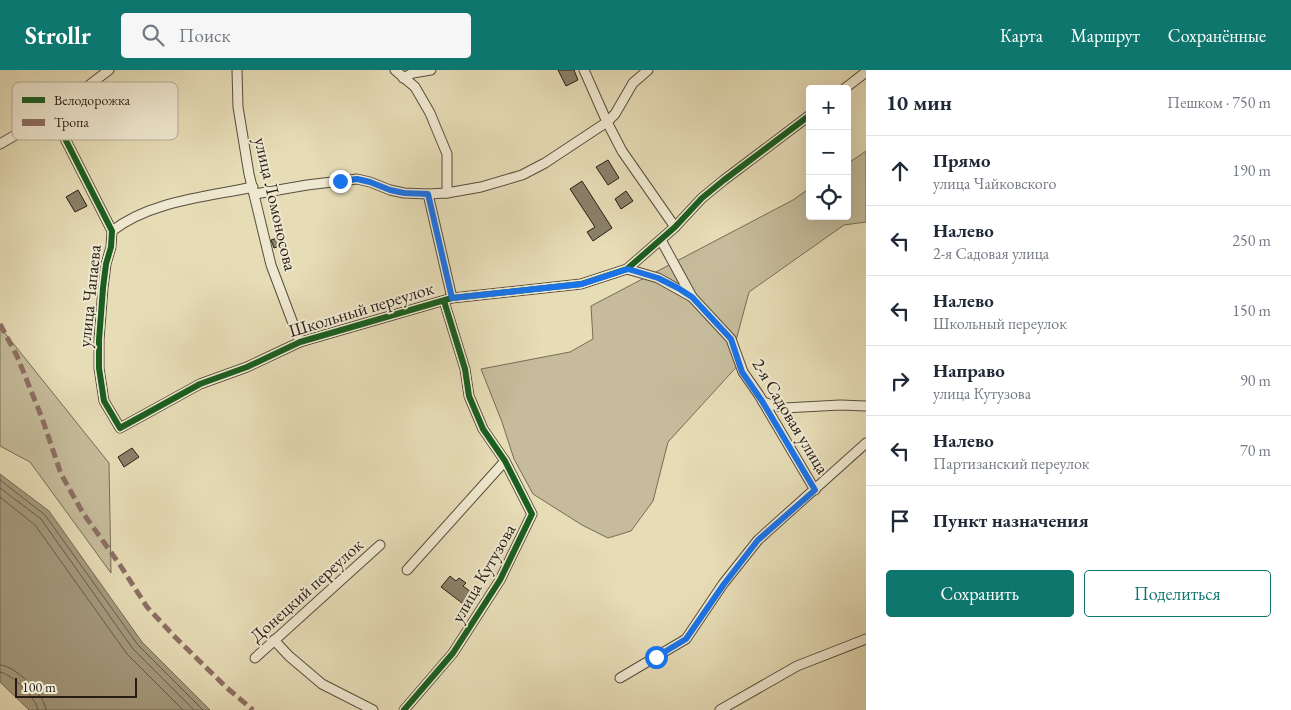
<!DOCTYPE html>
<html lang="ru">
<head>
<meta charset="utf-8">
<style>
  :root { --surface:#fff; --page:#f6f6f7; --text:#1f2937; --muted:#747a83; --line:#e0e1e3; --accent:#0f766e }
  body { margin:0; font-family:"EB Garamond",serif; background:var(--page); color:var(--text) }
  .controls { position:absolute; right:15px; top:15px; display:grid; overflow:hidden; border-radius:5px; box-shadow:0 5px 20px #0002 }
  .controls button { width:45px; height:45px; display:grid; place-items:center; padding:0; border:0; border-bottom:1px solid var(--line); background:var(--surface); color:var(--text); font:25px sans-serif }
  .scale { position:absolute; left:15px; bottom:12px; width:122px; box-sizing:border-box; padding-left:5px; border:2px solid #271d15; border-top:0; font-size:14px; line-height:18px; white-space:nowrap; color:#271d15; -webkit-text-stroke:4px #efe8d0; paint-order:stroke }
  .stop { position:absolute; width:15px; height:15px; margin:-11px; border:4px solid #1a73e8; border-radius:50%; background:#fff }
  .stop.end { background:#1a73e8; border-color:#fff; box-shadow:0 1px 5px #0008 }
  .list { margin:0; padding:0; list-style:none }
  h2 { display:flex; justify-content:space-between; align-items:center; height:65px; margin:0; padding:0 20px; font-size:21px }
  h2 small { font-size:16px; font-weight:400; color:var(--muted) }
  .list li { display:grid; grid-template-columns:32px 1fr auto; gap:15px; align-items:center; box-sizing:border-box; height:70px; padding:0 20px; border-top:1px solid var(--line) }
  .list b { display:block; font-size:19px; white-space:nowrap }
  .list p { margin:0; font-size:16px; white-space:nowrap; color:var(--muted) }
  .list em { font-size:16px; font-style:normal; color:var(--muted) }
  .actions { display:flex; gap:10px; padding:15px 20px }
  .actions a { flex:1; padding:11px 0; border:1px solid var(--accent); border-radius:5px; text-align:center; font-size:18px; color:var(--accent) }
  .actions .main { background:var(--accent); color:#fff }
  .icon { flex:none; width:28px; height:28px; fill:none; stroke:currentColor; stroke-width:2; stroke-linecap:round; stroke-linejoin:round }
  .map { position:relative; flex:none; width:866px; height:640px; overflow:hidden }
  header { display:flex; align-items:center; gap:30px; box-sizing:border-box; height:70px; padding:0 25px; background:var(--accent); color:#fff }
  header strong { font-size:24px }
  nav { display:flex; gap:28px; margin-inline-start:auto; font-size:18px }
  .search { width:350px; height:45px; background:var(--page); display:flex; align-items:center; gap:12px; box-sizing:border-box; padding:0 18px; border-radius:5px; color:var(--muted); font-size:19px }
  main { display:flex }
  aside { flex:1; background:var(--surface) }
  .map>svg:first-child { display:block }
  .green { fill:#c6bc9b; stroke:#766c58 }
  .water { fill:#a59b7f; stroke:#736955 }
  .lines { fill:none; stroke-linecap:round; stroke-linejoin:round }
  .shore { stroke:#665c4a; stroke-width:1 }
  .building { fill:#8a8069; stroke:#271d15 }
  .minor-casing { stroke:#574d3d; stroke-width:11 }
  .minor { stroke:#efe8d0; stroke-width:9 }
  .quiet { stroke:#8d6e63; stroke-width:5; stroke-dasharray:10 5; stroke-linecap:butt }
  .cycleway-casing { stroke:#efe8d0; stroke-width:9 }
  .cycleway { stroke:#1b5e20; stroke-width:6 }
  .route { stroke:#1a73e8; stroke-width:6 }
  .labels { text-anchor:middle; dominant-baseline:central; stroke-width:4; stroke-linejoin:round; paint-order:stroke }
  .street-label { font-size:18px; fill:#271d15; stroke:#efe8d0 }
  .key { fill:#efe8d0; stroke:#b3ab98; stroke-width:1 }
  .key-label { font-size:14px; fill:#271d15 }
</style>
</head>
<body>
<header>
<strong>Strollr</strong>
<div class="search"><svg class="icon" aria-label="search" viewBox="0 0 24 24"><circle cx="10" cy="10" r="6"/><path d="M15 15l6 6"/></svg>Поиск</div>
<nav><a>Карта</a><a>Маршрут</a><a>Сохранённые</a></nav>
</header>
<main>
<div class="map">
<svg width="866" height="640" viewBox="0 0 866 640">
  <rect width="100%" height="100%" fill="#e6dcb6"/>
  <filter id="stains"><feTurbulence type="fractalNoise" baseFrequency=".004" numOctaves="4"/><feColorMatrix values="0 0 0 0 .2 0 0 0 0 .09 0 0 0 0 .02 0 0 0 .5 -.17"/></filter>
  <radialGradient id="worn" r=".72"><stop offset=".6" stop-color="#630" stop-opacity="0"/><stop offset="1" stop-color="#630" stop-opacity=".3"/></radialGradient>
  <g class="green">
    <polygon points="866,81 866,152 844,155 749,222 735,274 741,292 668,372 653,431 631,461 608,468 582,455 533,424 514,389 502,352 481,299 570,282 593,269 591,236 793,130 810,118 810,146 847,146 847,94"/>
    <polygon points="0,257 109,393 111,503 30,392 0,376"/>
  </g>
  <polygon class="water" points="0,404 49,441 142,572 210,640 29,640 0,612"/>
  <g class="lines">
    <g class="shore">
      <polyline points="0,410 45,445 138,575 203,640"/>
      <polyline points="0,418 41,449 133,579 194,640"/>
      <polyline points="0,427 35,455 127,584 183,640"/>
      <path d="M0 595C15 595 45 625 46 640"/>
      <path d="M0 602C11 603 37 629 38 640"/>
    </g>
  </g>
  <g class="building">
    <polygon points="558,0 574,0 578,10 566,16"/>
    <polygon points="608,90 619,108 608,115 596,97"/>
    <polygon points="582,111 612,158 593,171 587,162 595,157 570,119"/>
    <polygon points="78,120 87,136 75,142 66,127"/>
    <polygon points="626,121 633,131 621,139 615,129"/>
    <polygon points="283,166 285,174 274,178 271,170"/>
    <polygon points="132,378 139,387 124,397 118,387"/>
    <polygon points="450,506 456,511 459,508 466,513 463,516 475,525 466,536 441,517"/>
  </g>
  <g class="lines">
    <defs>
      <g id="minor">
        <polyline points="237,0 238,37 249,104 271,195 300,272"/>
        <polyline points="395,0 415,17 430,43 447,84 447,123"/>
        <polyline points="584,0 607,52 622,81 675,157"/>
        <polyline points="403,8 413,3 431,0"/>
        <polyline points="844,19 866,2"/>
        <polyline points="54,47 112,161 111,177 106,194 103,218 99,270 99,298 104,331 120,358 200,314 247,297 300,272 452,228 581,214 627,199 675,157 702,128 724,110 810,45"/>
        <polyline points="0,74 24,60 62,44 88,16 109,0"/>
        <polyline points="255,124 307,115 357,109 370,112 390,120 404,123 428,124 447,123 481,117 522,105 545,93 607,52 615,44 633,13 648,0"/>
        <polyline points="428,124 452,228"/>
        <path d="M112 161C151 131 206 127 253 117"/>
        <polyline points="661,170 692,227"/>
        <polyline points="627,199 658,208 692,227 731,269 743,302 759,325 815,420"/>
        <polyline points="763,332 784,338 840,335 866,336"/>
        <polyline points="407,500 505,391"/>
        <polyline points="274,570 289,586 322,614 373,640"/>
        <polyline points="255,588 380,475"/>
        <polyline points="620,608 686,569 723,514 758,470 866,373"/>
        <polyline points="404,640 453,583 500,510 532,444 505,391 483,359 469,326 465,299 444,231"/>
        <polyline points="720,640 797,596 866,569"/>
      </g>
    </defs>
    <use href="#minor" class="minor-casing"/>
    <use href="#minor" class="minor"/>
    <polyline class="quiet" points="0,254 17,286 42,348 61,404 83,443 120,495 147,537 175,567 227,618 253,640"/>
    <defs>
      <g id="cycleway">
        <polyline points="54,47 112,161 111,177 106,194 103,218 99,270 99,298 104,331 120,358 200,314 247,297 300,272 452,228 581,214 627,199 675,157 702,128 724,110 810,45"/>
        <polyline points="404,640 453,583 500,510 532,444 505,391 483,359 469,326 465,299 444,231"/>
      </g>
    </defs>
    <use href="#cycleway" class="cycleway-casing"/>
    <use href="#cycleway" class="cycleway"/>
  </g>
  <g class="lines">
    <polyline class="route" points="340,111 357,109 370,112 390,120 404,123 428,124 452,228 582,214 628,199 658,208 678,218 692,227 731,269 742,302 762,331 815,420 758,470 724,514 686,569 656,587"/>
  </g>
  <g class="labels">
    <g class="street-label">
      <text transform="translate(276 134) rotate(77)">улица Ломоносова</text>
      <text transform="translate(89 226) rotate(-84)">улица Чапаева</text>
      <text transform="translate(361 239) rotate(-17)">Школьный переулок</text>
      <text transform="translate(791 346) rotate(59)">2-я Садовая улица</text>
      <text transform="translate(483 503) rotate(-60)">улица Кутузова</text>
      <text transform="translate(306 520) rotate(-42)">Донецкий переулок</text>
    </g>
  </g>
  <rect x="12" y="12" width="166" height="58" rx="8" class="key"/>
  <rect x="22" y="27" width="23" height="6" fill="#1b5e20"/>
  <rect x="22" y="49" width="23" height="7" fill="#8d6e63"/>
  <g class="key-label">
    <text x="54" y="35">Велодорожка</text>
    <text x="54" y="57">Тропа</text>
  </g>
  <rect width="100%" height="100%" filter="url(#stains)"/>
  <rect width="100%" height="100%" fill="url(#worn)"/>
</svg>
<div class="controls">
<button>+</button>
<button>−</button>
<button><svg class="icon" aria-label="locate" viewBox="0 0 24 24"><circle cx="12" cy="12" r="6"/><path d="M12 2v4M12 18v4M2 12h4M18 12h4"/></svg></button>
</div>
<div class="scale">100 m</div>
<div class="stop" style="left:656px;top:587px"></div>
<div class="stop end" style="left:340px;top:111px"></div>
</div>
<aside>
<h2>10 мин<small>Пешком · 750 m</small></h2>
<ul class="list">
<li><svg class="icon" aria-label="ahead" viewBox="0 0 24 24"><path d="M12 20V5M6 11l6-6 6 6"/></svg><div><b>Прямо</b><p>улица Чайковского</p></div><em>190 m</em></li>
<li><svg class="icon" aria-label="left" viewBox="0 0 24 24"><path d="M17 20v-9H6M10 6l-5 5 5 5"/></svg><div><b>Налево</b><p>2-я Садовая улица</p></div><em>250 m</em></li>
<li><svg class="icon" aria-label="left" viewBox="0 0 24 24"><path d="M17 20v-9H6M10 6l-5 5 5 5"/></svg><div><b>Налево</b><p>Школьный переулок</p></div><em>150 m</em></li>
<li><svg class="icon" aria-label="right" viewBox="0 0 24 24"><path d="M7 20v-9h11M14 6l5 5-5 5"/></svg><div><b>Направо</b><p>улица Кутузова</p></div><em>90 m</em></li>
<li><svg class="icon" aria-label="left" viewBox="0 0 24 24"><path d="M17 20v-9H6M10 6l-5 5 5 5"/></svg><div><b>Налево</b><p>Партизанский переулок</p></div><em>70 m</em></li>
<li><svg class="icon" aria-label="arrive" viewBox="0 0 24 24"><path d="M6 21V4h12l-3 4 3 4H6"/></svg><div><b>Пункт назначения</b></div></li>
</ul>
<div class="actions"><a class="main">Сохранить</a><a>Поделиться</a></div>
</aside>
</main>
</body>
</html>
